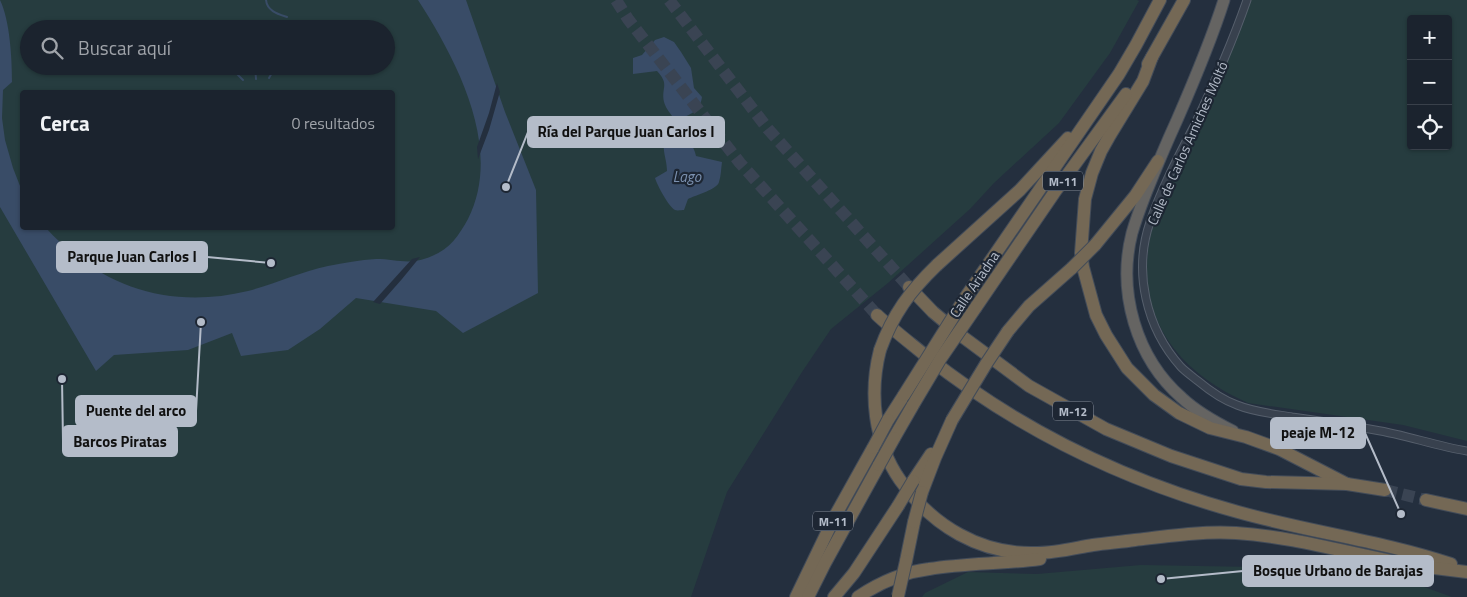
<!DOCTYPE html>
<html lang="es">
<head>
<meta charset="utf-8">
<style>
  :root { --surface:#1b232e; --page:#282f3a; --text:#f1f3f6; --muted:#a0a4aa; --line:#39404a }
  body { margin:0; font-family:"Titillium Web",sans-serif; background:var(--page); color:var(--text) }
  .controls { position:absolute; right:15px; top:15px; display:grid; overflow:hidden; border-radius:5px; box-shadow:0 1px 4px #0004 }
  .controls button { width:45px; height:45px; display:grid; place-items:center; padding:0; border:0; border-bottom:1px solid var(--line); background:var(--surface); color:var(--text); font:25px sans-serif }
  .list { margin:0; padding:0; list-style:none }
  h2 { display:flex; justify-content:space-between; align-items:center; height:65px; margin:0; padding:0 20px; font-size:21px }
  h2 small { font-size:16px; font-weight:400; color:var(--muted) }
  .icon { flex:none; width:28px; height:28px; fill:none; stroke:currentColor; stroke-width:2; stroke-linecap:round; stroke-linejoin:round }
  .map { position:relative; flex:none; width:1467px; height:597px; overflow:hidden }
  .search { position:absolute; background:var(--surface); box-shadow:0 1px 4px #0004; left:20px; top:20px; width:375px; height:55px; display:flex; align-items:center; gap:12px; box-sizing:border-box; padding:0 18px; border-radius:28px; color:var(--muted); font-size:19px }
  .panel { position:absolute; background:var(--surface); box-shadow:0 1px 4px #0004; left:20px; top:90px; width:375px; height:140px; border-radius:5px }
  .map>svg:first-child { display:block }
  .green { fill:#263c3f; fill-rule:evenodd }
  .water { fill:#394c67 }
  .pier { fill:#242f3e }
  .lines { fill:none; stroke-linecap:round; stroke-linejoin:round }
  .stream { stroke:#394c67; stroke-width:2 }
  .motorway-tunnel { stroke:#3a4453; stroke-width:12; stroke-dasharray:12 6; stroke-linecap:butt }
  .minor-casing { stroke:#565f6c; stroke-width:9 }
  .trunk-casing { stroke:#434c59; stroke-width:13 }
  .motorway-casing { stroke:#434c59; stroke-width:14 }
  .minor { stroke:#38414e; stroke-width:7 }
  .trunk { stroke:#656462; stroke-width:11 }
  .motorway { stroke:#746855; stroke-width:12 }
  .motorway-bridge-casing { stroke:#434c59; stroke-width:14; stroke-linecap:butt }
  .motorway-bridge { stroke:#746855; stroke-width:12 }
  .labels { text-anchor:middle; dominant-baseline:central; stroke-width:4.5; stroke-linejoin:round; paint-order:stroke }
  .shield { fill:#1d2633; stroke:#878f9c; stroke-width:1 }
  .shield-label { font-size:12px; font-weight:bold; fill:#b4bcc9 }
  .street-label { font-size:14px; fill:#b4bcc9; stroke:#1d2633 }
  .water-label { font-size:15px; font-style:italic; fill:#7c92b1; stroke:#1d2633 }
  .leader { fill:none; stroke:#b4bcc9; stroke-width:2 }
  .callout-dot { fill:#b4bcc9; stroke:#1d2633; stroke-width:2 }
  .callout { fill:#b4bcc9; stroke:#b4bcc9; stroke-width:2 }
  .callout-label { font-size:15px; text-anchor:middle; font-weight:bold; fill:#111 }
</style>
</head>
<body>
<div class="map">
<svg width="1467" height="597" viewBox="0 0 1467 597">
  <rect width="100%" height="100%" fill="#242f3e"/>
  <g class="green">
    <path d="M0 0H1137L1139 1 1110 53 1059 123 994 183 970 209 888 283 831 329 802 372 727 492 691 597H0ZM29 29H386V66H29ZM22 92H392V228H22Z"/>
    <path d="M1251 0H1467V441L1403 425 1248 403C1175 371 1133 314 1151 233 1154 220 1160 209 1164 197 1177 168 1191 140 1205 112 1222 75 1237 38 1251 0ZM1411 19H1448V146H1411Z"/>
    <polygon points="1141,565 1256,567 1416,584 1452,597 922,597 925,593 968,572 1037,574"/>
  </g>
  <g class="water">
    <path d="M0 0C10 21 12 58 12 82L3 90 2 118 5 140 13 168 22 191V228H46C100 287 169 310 248 291 275 284 300 272 328 266 344 263 360 260 376 259 397 259 410 266 432 256 450 249 459 235 468 219 504 148 456 59 418 0H466L505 112 536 190 538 293 463 333 436 311 356 298 320 329 288 350 241 356 232 333 188 350 114 355 96 371 0 207Z"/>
    <path d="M664 37 674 42 681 52 691 68 694 88 702 97C700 112 688 116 675 120 671 114 666 109 664 102 661 87 670 85 657 71L633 74V58L642 55 655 40Z"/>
    <path d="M675 131C686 136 694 145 696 156L722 162C721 169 721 176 719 182 718 189 696 195 688 199L684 210C682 210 677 211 675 210 669 207 657 185 655 178L667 171C667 154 656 143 675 131Z"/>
  </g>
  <g class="pier">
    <polygon points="497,83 500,92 499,95 489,130 478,159 477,147 489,113"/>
    <polygon points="420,257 402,279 380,304 373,302 412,259"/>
  </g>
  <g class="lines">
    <g class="stream">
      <path d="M266 0C267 11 278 14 287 17"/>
      <polyline points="234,66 237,74 243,80"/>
      <polyline points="255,66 256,79"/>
      <polyline points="269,78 276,66"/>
    </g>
    <g class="motorway-tunnel">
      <polyline points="616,0 628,19 740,163 877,315"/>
      <polyline points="669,0 768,129 909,287"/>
      <polyline points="1385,490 1426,500"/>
    </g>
    <defs>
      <path id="minor" d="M1247 0C1232 43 1214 84 1194 126 1178 157 1161 189 1150 222 1133 272 1146 328 1181 367 1186 372 1193 377 1198 381 1210 391 1223 400 1237 405 1254 412 1274 414 1292 417 1320 421 1347 425 1375 430 1406 435 1436 446 1467 451"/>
      <path id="trunk" d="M1224 0C1211 41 1194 81 1177 120 1166 144 1156 168 1146 193 1141 206 1136 219 1132 233 1117 292 1136 358 1182 398 1197 412 1215 422 1233 431"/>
      <g id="motorway">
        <polyline points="1152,57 1143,81 1110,135 1101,151 1092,173 1085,199 1081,253 1083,267 1096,315 1106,335 1127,368 1154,395 1179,413 1210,428 1246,437 1279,449 1347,484"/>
        <polyline points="1148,64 1184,0"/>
        <polyline points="1095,245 1135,196 1158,161"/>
        <polyline points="937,265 1020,190 1068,138"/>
        <polyline points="909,287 933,312 963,337 1029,386 1106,429 1171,456 1241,479 1266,482 1347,484 1385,490"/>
        <polyline points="965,298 1119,74 1136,45 1160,0"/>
        <polyline points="976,307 1054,193 1126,94"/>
        <path d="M877 315C892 329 909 342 926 356 1018 429 1125 481 1238 512 1309 532 1382 541 1451 564"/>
        <polyline points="1008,331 1029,306 1072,268"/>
        <path d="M880 350C869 393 874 443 900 480 932 526 981 555 1037 553 1056 553 1075 548 1093 545 1107 543 1121 542 1135 540 1169 536 1202 531 1236 533 1298 537 1357 556 1418 566 1434 568 1451 570 1467 572"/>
        <polyline points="888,420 904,395"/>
        <polyline points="894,438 913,405"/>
        <polyline points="913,481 931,454"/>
        <polyline points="922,492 935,458 952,420"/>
        <polyline points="1426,500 1467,509"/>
        <polyline points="906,561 914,522"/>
        <polyline points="796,597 835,516 873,448"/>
        <polyline points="808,597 825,563 879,465"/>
        <polyline points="834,597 854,573 898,506"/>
        <path d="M858 597C879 583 904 572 929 569 966 563 1003 564 1040 559"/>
      </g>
    </defs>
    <use href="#minor" class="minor-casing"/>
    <use href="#trunk" class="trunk-casing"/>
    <use href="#motorway" class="motorway-casing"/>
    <use href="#minor" class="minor"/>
    <use href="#trunk" class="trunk"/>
    <use href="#motorway" class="motorway"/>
    <defs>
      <g id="motorway-bridge">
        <polyline points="1072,268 1095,245"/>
        <path d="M880 350C893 314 910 291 937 265"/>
        <polyline points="904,395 965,298"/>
        <polyline points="913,405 941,358 976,307"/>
        <polyline points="952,420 986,364 1008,331"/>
        <polyline points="873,448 888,420"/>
        <polyline points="879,465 894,438"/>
        <polyline points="898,506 913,481"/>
        <polyline points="914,522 922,492"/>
        <polyline points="898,596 906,561"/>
      </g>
    </defs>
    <use href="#motorway-bridge" class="motorway-bridge-casing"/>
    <use href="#motorway-bridge" class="motorway-bridge"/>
  </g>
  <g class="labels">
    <g class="shield">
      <rect x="1043" y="171.5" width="40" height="19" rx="4"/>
      <rect x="1053" y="401.5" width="40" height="19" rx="4"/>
      <rect x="813" y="511.5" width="40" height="19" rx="4"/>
    </g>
    <g class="shield-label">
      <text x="1063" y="181">M-11</text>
      <text x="1073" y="411">M-12</text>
      <text x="833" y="521">M-11</text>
    </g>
    <g class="street-label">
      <text transform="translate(1187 143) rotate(-66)">Calle de Carlos Arniches Moltó</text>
      <text transform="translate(974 284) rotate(-56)">Calle Ariadna</text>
    </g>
    <g class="water-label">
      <text x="687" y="176">Lago</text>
    </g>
  </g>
  <path class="leader" d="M506 187L528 132M271 263L207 257M201 322L196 411M1401 514L1365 433M62 379L63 441M1161 579L1243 571"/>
  <g class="callout-dot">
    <circle cx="506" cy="187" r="5"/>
    <circle cx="271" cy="263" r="5"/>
    <circle cx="201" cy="322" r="5"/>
    <circle cx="1401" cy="514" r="5"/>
    <circle cx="62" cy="379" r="5"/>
    <circle cx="1161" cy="579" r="5"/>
  </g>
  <g class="callout">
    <rect x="528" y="117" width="196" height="30" rx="5"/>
    <rect x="57" y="242" width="150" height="30" rx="5"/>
    <rect x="76" y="396" width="120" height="30" rx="5"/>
    <rect x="1271" y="418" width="94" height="30" rx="5"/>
    <rect x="63" y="426" width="114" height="30" rx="5"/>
    <rect x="1243" y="556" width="190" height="30" rx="5"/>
  </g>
  <g class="callout-label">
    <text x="626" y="137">Ría del Parque Juan Carlos I</text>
    <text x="132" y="262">Parque Juan Carlos I</text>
    <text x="136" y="416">Puente del arco</text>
    <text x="1318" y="438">peaje M-12</text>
    <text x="120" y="447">Barcos Piratas</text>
    <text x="1338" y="576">Bosque Urbano de Barajas</text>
  </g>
</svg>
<div class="controls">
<button>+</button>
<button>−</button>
<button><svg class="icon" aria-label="locate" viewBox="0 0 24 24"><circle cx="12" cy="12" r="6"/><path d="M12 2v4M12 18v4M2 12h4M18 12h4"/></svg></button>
</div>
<div class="search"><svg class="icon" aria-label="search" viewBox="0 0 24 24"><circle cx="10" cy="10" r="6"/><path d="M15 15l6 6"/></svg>Buscar aquí</div>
<section class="panel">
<h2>Cerca<small>0 resultados</small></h2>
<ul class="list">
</ul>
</section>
</div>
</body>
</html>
